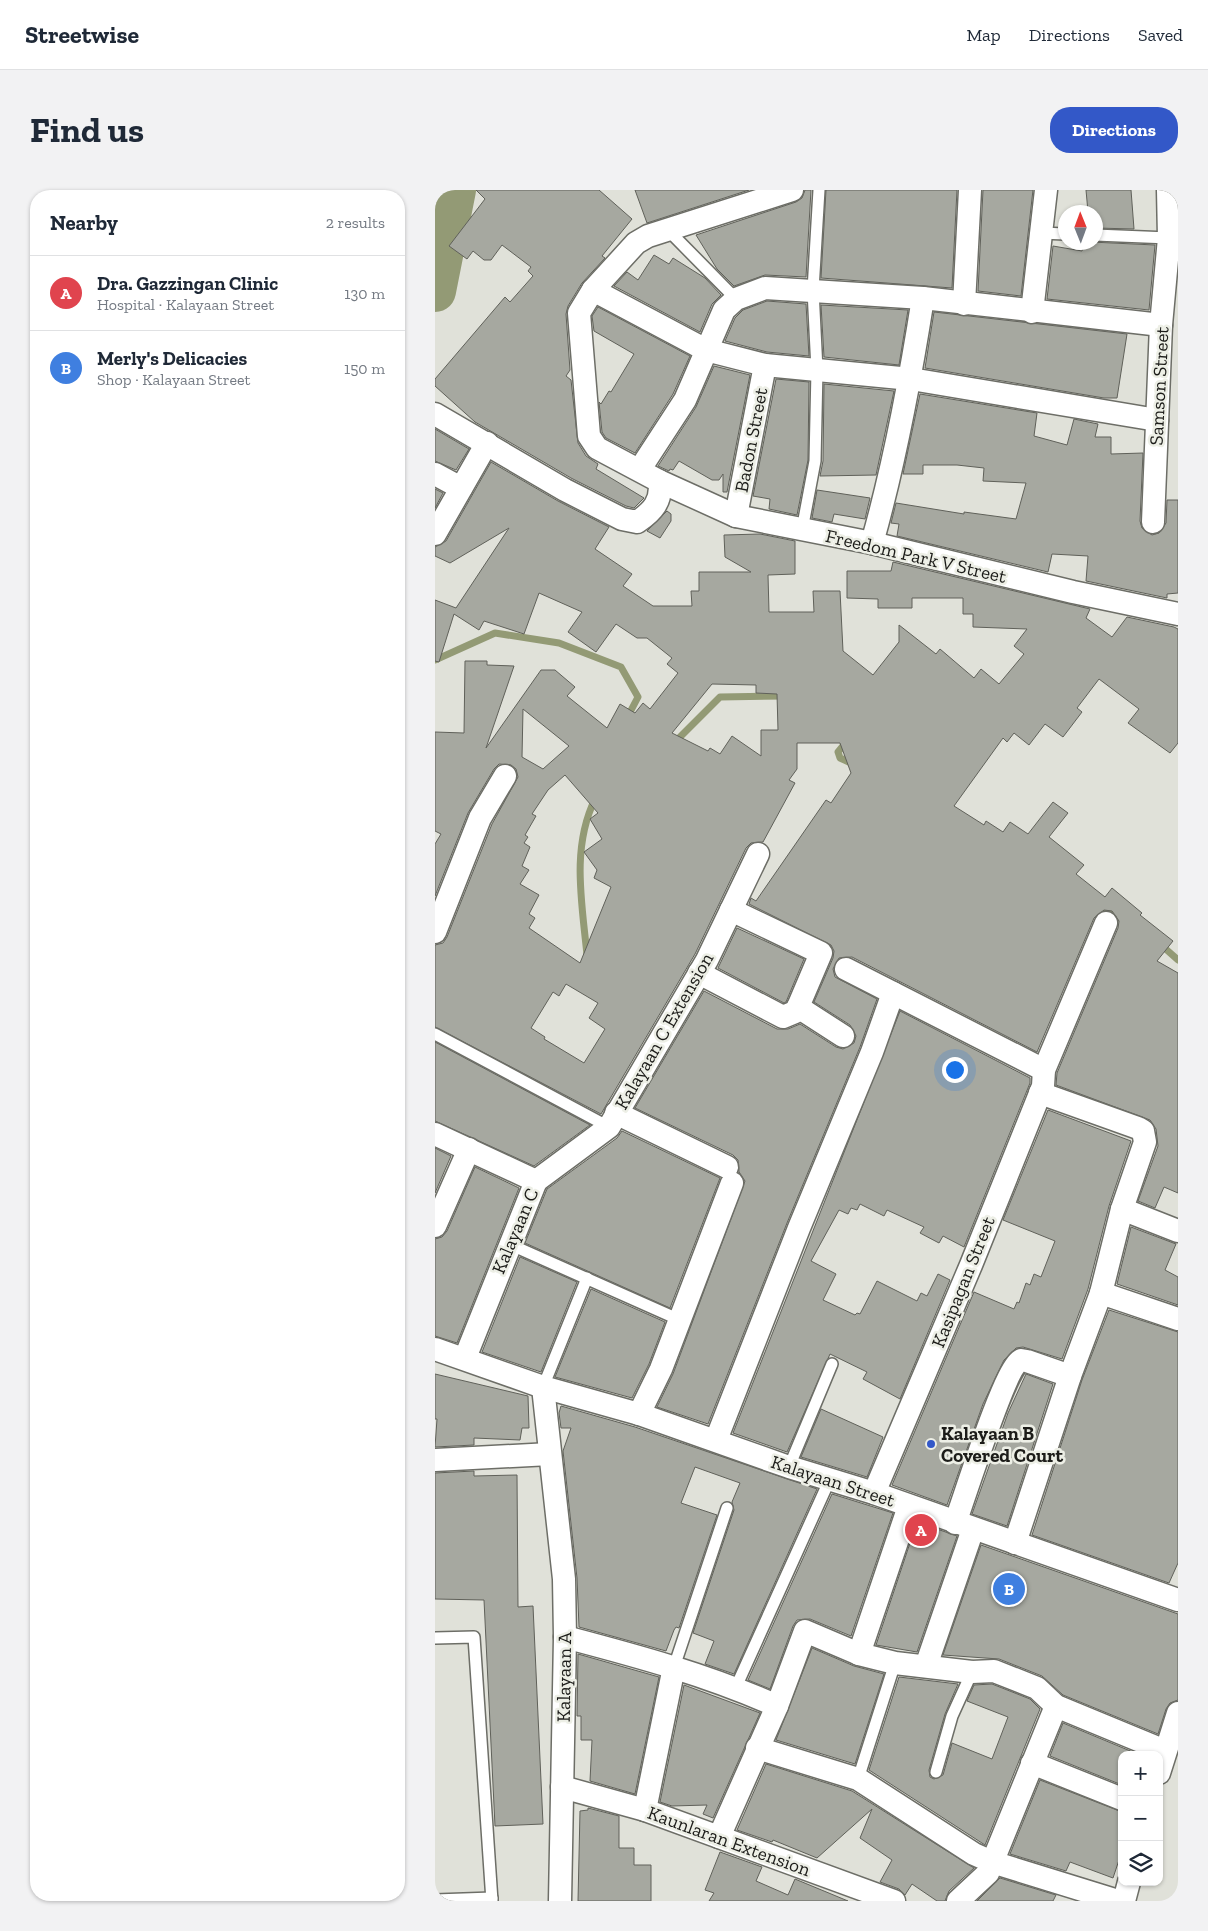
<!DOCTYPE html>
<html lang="en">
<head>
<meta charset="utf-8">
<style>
  :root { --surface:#fff; --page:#f2f2f3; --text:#1f2937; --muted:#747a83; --line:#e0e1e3; --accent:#3358c8 }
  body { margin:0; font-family:"Zilla Slab",serif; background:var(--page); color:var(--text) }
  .controls { position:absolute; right:15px; bottom:15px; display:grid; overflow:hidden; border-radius:10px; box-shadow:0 1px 4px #0004 }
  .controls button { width:45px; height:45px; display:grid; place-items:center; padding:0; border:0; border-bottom:1px solid var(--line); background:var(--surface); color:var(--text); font:25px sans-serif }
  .compass { position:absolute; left:623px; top:15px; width:45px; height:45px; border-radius:50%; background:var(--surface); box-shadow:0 1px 4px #0004; rotate:359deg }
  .you { position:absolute; left:519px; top:879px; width:18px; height:18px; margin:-12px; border:4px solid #fff; border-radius:50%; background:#1a73e8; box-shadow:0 0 0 8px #1a73e833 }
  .badge { display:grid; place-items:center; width:32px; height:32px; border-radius:50%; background:var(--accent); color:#fff; font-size:16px; font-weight:700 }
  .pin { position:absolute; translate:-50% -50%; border:2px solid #fff; box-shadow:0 1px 5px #0006 }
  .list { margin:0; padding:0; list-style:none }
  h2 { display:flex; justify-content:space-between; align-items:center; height:65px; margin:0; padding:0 20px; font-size:21px }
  h2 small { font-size:16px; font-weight:400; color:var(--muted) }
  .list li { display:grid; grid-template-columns:32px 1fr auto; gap:15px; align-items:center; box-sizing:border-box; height:75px; padding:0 20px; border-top:1px solid var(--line) }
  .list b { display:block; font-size:19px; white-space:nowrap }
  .list p { margin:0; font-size:16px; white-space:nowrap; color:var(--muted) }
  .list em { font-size:16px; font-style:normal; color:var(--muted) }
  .icon { flex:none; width:28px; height:28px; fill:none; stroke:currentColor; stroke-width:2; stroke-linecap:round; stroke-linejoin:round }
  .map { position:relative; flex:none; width:743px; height:1711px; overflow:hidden; border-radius:20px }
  header { display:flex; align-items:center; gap:30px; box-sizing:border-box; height:70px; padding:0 25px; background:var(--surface); border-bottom:1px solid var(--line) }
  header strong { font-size:24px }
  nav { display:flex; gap:28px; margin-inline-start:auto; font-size:18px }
  .intro { display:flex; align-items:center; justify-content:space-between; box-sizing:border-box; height:120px; padding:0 30px }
  h1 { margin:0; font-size:35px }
  .button { padding:12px 22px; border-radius:20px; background:var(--accent); color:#fff; font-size:18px; font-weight:700 }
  main { display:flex; gap:30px; padding:0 30px }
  aside { flex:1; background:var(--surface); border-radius:20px; box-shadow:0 1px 4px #0004 }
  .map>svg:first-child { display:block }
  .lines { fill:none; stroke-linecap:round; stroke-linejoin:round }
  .stream { stroke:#939a75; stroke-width:7 }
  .river { stroke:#939a75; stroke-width:42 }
  .building { fill:#a6a8a0; stroke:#60615a; fill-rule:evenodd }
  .service-casing { stroke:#6d6e67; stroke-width:14 }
  .minor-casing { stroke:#6d6e67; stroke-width:25 }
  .service { stroke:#fff; stroke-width:11 }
  .minor { stroke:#fff; stroke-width:22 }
  .poi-dot { fill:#3358c8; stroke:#edefe6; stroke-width:2 }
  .labels { text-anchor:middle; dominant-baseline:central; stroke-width:5; stroke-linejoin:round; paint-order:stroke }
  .street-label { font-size:19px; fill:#1c1c19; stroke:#edefe6 }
  .poi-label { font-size:19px; font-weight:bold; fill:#1c1c19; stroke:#edefe6; text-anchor:start }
</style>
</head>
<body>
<header>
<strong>Streetwise</strong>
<nav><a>Map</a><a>Directions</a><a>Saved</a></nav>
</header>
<div class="intro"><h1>Find us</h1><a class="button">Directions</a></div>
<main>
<aside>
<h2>Nearby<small>2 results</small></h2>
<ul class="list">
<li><span class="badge" style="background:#e0444e">A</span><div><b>Dra. Gazzingan Clinic</b><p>Hospital · Kalayaan Street</p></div><em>130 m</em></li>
<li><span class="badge" style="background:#3f7fe0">B</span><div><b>Merly's Delicacies</b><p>Shop · Kalayaan Street</p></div><em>150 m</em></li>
</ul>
</aside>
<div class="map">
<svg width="743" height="1711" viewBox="0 0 743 1711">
  <rect width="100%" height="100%" fill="#e0e1d9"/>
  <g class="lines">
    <g class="stream">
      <polyline points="0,470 60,443 124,453 186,477 203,507 192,528"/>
      <polyline points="412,551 403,562 405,568 416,573 421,571"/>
      <polyline points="239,553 285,507 351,506"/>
      <polyline points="660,717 689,730"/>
      <polyline points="725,754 743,770"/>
      <path d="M152 765C147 713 136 658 160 609"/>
    </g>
    <polyline class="river" points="0,101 20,0"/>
  </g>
  <g class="building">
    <polygon points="41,0 164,0 197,29 167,66 170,68 147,93 133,116 131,124 135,180 131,186 136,190 143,253 151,266 163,274 161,279 209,308 199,318 191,316 136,288 40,232 0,196 0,189 70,107 75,112 98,86 93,81 96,77 67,55 56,70 49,70 38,61 32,69 14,56 50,9"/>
    <polygon points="200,0 314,0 212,33"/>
    <polygon points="370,0 376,0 371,87 330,85 299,96 282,79 261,45 361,12 367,8"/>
    <polygon points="391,0 522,0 517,98 386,88"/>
    <polygon points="548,0 598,0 586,106 543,101"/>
    <polygon points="651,0 696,0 699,39 660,38 660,22 653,22"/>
    <polygon points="656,52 720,55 714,120 612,109 618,56 647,61 649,53 656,54"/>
    <polygon points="219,65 234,74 238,68 270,88 286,105 277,114 265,142 179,96 192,82 203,90"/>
    <polygon points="332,111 371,114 374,166 332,162 290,151 300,128 308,120"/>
    <polygon points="386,115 473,120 464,175 389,167"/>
    <polygon points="163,117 255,166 238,204 200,263 171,248 167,242 164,212 166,214 174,201 176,202 199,164 159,141 157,126"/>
    <polygon points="499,122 692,144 682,208 669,208 490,178"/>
    <polygon points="279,176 315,185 292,302 288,302 288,284 284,290 277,290 244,271 238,280 235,279 234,281 223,276 261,217"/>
    <polygon points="341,189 374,192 373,270 362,325 334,319 335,309 318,306"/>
    <polygon points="389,194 459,201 441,285 385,286 388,271"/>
    <polygon points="485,204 602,223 599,246 632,255 639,229 663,234 660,247 676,247 676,264 708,263 705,331 707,338 717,345 724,343 731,333 732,310 743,310 743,403 732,404 732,408 651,391 653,366 617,364 613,382 462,346 464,334 456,333 461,313 529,324 529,322 581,329 591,293 548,291 549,278 522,275 488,275 488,284 468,284"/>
    <polygon points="0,239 34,259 21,280 0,271"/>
    <path d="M56 272 123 311 174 337 160 359 197 384 188 396 218 416H257L256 401H264V382H316L290 367 289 345 325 344 360 351V384L333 385 334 422H379L378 401H405L408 461 438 485 464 452V435L501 464 505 459 539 488 546 479 564 494 589 464 579 456 592 439 538 437V424H528V408H477V418H443V409L412 408V381H456L458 372 655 419 651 428 677 447 692 427 739 437 743 439V553L735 563 693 533 704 519 664 489 642 518 647 522 628 547 610 534 594 555 579 543 572 552 568 548 519 616 549 635 551 631 568 642 575 632 593 644 618 612 633 623 614 647 649 675 641 684 670 707 677 698 707 723 705 725 738 751 722 771 743 783V1003L729 997 720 1018 703 1011 723 956 721 939 715 930 621 895 622 883 683 738 684 731 677 721 669 720 659 728 602 862 417 767 404 768 398 779 400 787 442 809 425 857 352 1033 273 1234 222 1217 238 1184 310 991 304 982 303 970 298 965 200 918 269 801 342 839H353L365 834 401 857 408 859 419 853 421 846 415 835 379 812 398 768 399 761 396 755 314 714 316 708 321 711 391 610 396 613 416 583 405 553H362V579L354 590 360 593 328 652 316 653 311 658 260 764 166 924 0 837V755L8 753 12 747 57 634 83 587 81 579 76 575 64 574 59 579 33 623 0 706V654L6 644 0 641V542L29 543 30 471H52V475L79 476 51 558 106 480H120L140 497 132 506 172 538 185 514 200 523 208 513 215 519 243 483 232 474 237 468 212 448H202L181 434 161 462 133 442 147 422 104 403 89 444 49 431 44 440 19 424 4 472 0 471V410L21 418 74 338 15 373 0 366V357L11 351ZM277 494 321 495V503L342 504 343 540H326V566L297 546 285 564 275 558 273 561 237 543ZM88 519 134 556 108 579 87 567ZM130 585 163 623 155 629 167 649 149 662 162 680 159 688 176 697 145 773 94 738 100 728 94 724 104 705 85 694 94 680 87 676 95 657 89 653 93 647 90 645 101 626 97 624 113 600ZM131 794 163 813 154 828 170 839 149 873 109 849 110 847 96 838 118 802 124 806Z"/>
    <polygon points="0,299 8,303 0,318"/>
    <polygon points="382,300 435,308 430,329 399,324 397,332 377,328"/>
    <polygon points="232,321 236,324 236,331 225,348 212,341"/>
    <polygon points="302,738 369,769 351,812 349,813 283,778"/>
    <polygon points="465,821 595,888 595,893 529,1057 508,1046 504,1053 485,1043 489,1037 452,1020 449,1026 425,1014 422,1020 416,1018 413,1024 404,1020 376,1071 401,1084 388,1110 420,1125 422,1123 425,1124 442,1091 482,1111 486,1103 492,1106 503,1084 515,1090 465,1209 428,1189 432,1182 395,1164 352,1262 298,1243"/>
    <polygon points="0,852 155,935 99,976 0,931"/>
    <polygon points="613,920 696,951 674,1016 653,1099 627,1169 588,1157 581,1158 569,1170 548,1214 512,1315 457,1295 539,1102 579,1119 582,1112 584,1113 591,1093 595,1095 599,1084 606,1087 620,1051 568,1030"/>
    <polygon points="187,941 285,988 235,1118 90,1053 112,999 182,948"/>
    <polygon points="0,958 16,966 0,1003"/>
    <polygon points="40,977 84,998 22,1153 0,1146 0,1049 7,1047 12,1041"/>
    <polygon points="696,1037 741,1054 730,1080 743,1087 743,1115 682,1094"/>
    <polygon points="85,1067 142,1092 106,1182 47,1162"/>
    <polygon points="156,1099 230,1132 214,1174 197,1208 120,1187"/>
    <polygon points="674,1120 743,1142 743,1373 734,1393 597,1345 647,1190"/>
    <polygon points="0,1184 93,1206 94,1238 87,1238 85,1250 39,1248 39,1255 0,1257 2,1229 0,1229"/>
    <polygon points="591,1184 618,1194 572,1336 537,1324 573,1223"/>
    <polygon points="126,1216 200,1237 382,1299 299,1484 270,1474 279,1451 258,1443 299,1320 297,1312 305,1293 260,1277 246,1313 282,1325 244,1438 241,1437 239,1440 231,1461 144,1437 142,1388 128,1261 136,1238 126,1238 124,1223"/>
    <polygon points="386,1219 448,1247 432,1287 366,1267"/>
    <polygon points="39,1281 39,1286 82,1285 83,1417 98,1416 108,1634 60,1636 49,1410 0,1409 0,1283"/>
    <polygon points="397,1304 458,1323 416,1446 375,1429 362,1430 358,1436 335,1499 313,1490"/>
    <polygon points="482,1332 522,1346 482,1462 441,1455"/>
    <polygon points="546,1355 743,1424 743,1510 735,1513 731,1519 723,1544 628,1505 607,1486 564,1469 508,1465"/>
    <polygon points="377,1458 419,1476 449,1484 420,1574 341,1550"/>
    <polygon points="143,1464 224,1487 200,1604 155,1591 157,1550 146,1550 146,1526 142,1526"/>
    <polygon points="464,1487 523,1494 510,1524 494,1580 495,1587 499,1589 508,1585 517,1553 557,1569 573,1527 532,1511 539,1495 557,1494 595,1509 605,1519 550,1655 434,1580"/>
    <polygon points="249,1495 325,1523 278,1628 268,1624 272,1615 237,1616 225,1612"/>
    <polygon points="628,1533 705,1565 687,1565 687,1595 615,1566"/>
    <polygon points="331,1574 417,1601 539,1678 514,1701 510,1711 502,1711 477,1694 470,1705 464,1699 445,1692 457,1670 425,1648 437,1619 382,1668 338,1650 337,1652 302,1640"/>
    <polygon points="605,1590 687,1622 687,1661 678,1688 635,1672 631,1681 575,1664"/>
    <polygon points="153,1618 184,1626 184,1658 199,1658 199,1675 216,1675 216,1711 143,1711 145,1621 153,1620"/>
    <polygon points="285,1662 327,1677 321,1691 353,1705 360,1689 413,1711 274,1711 279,1703 270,1700"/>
    <polygon points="565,1688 621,1705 618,1711 542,1711"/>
  </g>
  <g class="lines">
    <defs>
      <g id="service">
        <polyline points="232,39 301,109"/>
        <polyline points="606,43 630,44"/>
        <polyline points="660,45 734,48"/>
        <polyline points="367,340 380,271 382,180 378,100 384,0"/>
        <polyline points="0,844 174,937"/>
        <polyline points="74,1054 245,1130"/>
        <polyline points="108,1197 152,1088"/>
        <polyline points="354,1277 397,1174"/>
        <polyline points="0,1448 39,1447 57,1711"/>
        <polyline points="239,1477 292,1318"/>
        <polyline points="301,1497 395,1289"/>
        <polyline points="501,1582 517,1526 537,1482"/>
        <polyline points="423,1589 460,1473"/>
        <polyline points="0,1710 57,1708"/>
      </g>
      <g id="minor">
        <polyline points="158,100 271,160 330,175 476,189 722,230"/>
        <polyline points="529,114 535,0"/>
        <polyline points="597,122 611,0"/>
        <path d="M0 224 130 300 187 329 202 332C217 322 228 311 224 291L162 258 154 246 144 123 158 100 201 53 213 46 357 0"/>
        <polyline points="205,279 250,210 289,120 301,109 330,98 488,108 726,135"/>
        <polyline points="0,284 26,298"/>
        <polyline points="224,291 301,326 437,353 638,402 743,424"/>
        <polyline points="301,326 330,175"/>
        <polyline points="718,332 726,135 734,48 733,0"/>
        <polyline points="0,344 52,253"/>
        <path d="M437 353C460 272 475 191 488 108"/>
        <polyline points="0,742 45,628 70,586"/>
        <polyline points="411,779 609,880"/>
        <polyline points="264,783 348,827 360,822 363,817 386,763 296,720"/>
        <polyline points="363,817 408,846"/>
        <polyline points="181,923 292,977"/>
        <polyline points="0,944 101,991"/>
        <polyline points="101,991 174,937 272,770 323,664"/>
        <polyline points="687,1019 743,1041"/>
        <polyline points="0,1036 34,959"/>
        <polyline points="666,1103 743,1129"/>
        <polyline points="0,1159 108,1197 204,1224 354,1277 439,1303 743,1410"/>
        <polyline points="30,1168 101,991"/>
        <polyline points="108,1197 129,1389 130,1447 125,1711"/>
        <polyline points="204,1224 226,1179 297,993"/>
        <polyline points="281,1250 364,1038 437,862 458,803"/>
        <polyline points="0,1270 115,1264"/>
        <polyline points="439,1303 536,1075 608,896 609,880 671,733"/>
        <path d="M520 1333C529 1309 570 1177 586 1170L592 1171 635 1186"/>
        <polyline points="580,1353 635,1186 666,1103 687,1019 710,952 708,941 703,938 605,903"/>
        <path d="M130 1447C202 1466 273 1485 342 1516"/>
        <polyline points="424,1464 474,1316"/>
        <polyline points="491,1476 538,1339"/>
        <polyline points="322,1558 423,1589 539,1664 557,1672 683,1711"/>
        <polyline points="597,1573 687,1609"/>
        <polyline points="724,1583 743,1523"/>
        <polyline points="127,1597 210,1620 459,1711"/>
        <polyline points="210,1620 239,1477"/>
        <polyline points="284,1647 342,1516 370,1441 424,1464 460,1473 537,1482 559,1481 602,1498 621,1516 730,1561"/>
        <polyline points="523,1711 553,1683 621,1516"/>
        <polyline points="689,1711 694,1692"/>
      </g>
    </defs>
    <use href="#service" class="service-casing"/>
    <use href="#minor" class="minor-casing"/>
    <use href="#service" class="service"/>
    <use href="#minor" class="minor"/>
  </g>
  <circle class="poi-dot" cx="496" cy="1254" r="5"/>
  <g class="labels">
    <g class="street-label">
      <text transform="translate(724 196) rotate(-87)">Samson Street</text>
      <text transform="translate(316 250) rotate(-79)">Badon Street</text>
      <text transform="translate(481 366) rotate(13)">Freedom Park V Street</text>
      <text transform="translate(229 841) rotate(-60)">Kalayaan C Extension</text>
      <text transform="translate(80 1041) rotate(-67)">Kalayaan C</text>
      <text transform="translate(528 1092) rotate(-68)">Kasipagan Street</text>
      <text transform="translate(398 1291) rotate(18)">Kalayaan Street</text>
      <text transform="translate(129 1487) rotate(-89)">Kalayaan A</text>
      <text transform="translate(294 1651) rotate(20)">Kaunlaran Extension</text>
    </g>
    <g class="poi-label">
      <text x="506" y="1243">Kalayaan B<tspan x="506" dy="22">Covered Court</tspan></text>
    </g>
  </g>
</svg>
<div class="controls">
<button>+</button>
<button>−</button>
<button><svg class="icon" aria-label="layers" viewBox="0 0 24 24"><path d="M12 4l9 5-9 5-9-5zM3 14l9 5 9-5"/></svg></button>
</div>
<svg class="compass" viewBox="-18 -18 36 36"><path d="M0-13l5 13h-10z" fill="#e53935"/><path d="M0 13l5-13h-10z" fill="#747a83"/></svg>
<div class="you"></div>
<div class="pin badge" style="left:486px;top:1340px;background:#e0444e">A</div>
<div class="pin badge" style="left:574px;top:1399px;background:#3f7fe0">B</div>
</div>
</main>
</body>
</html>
